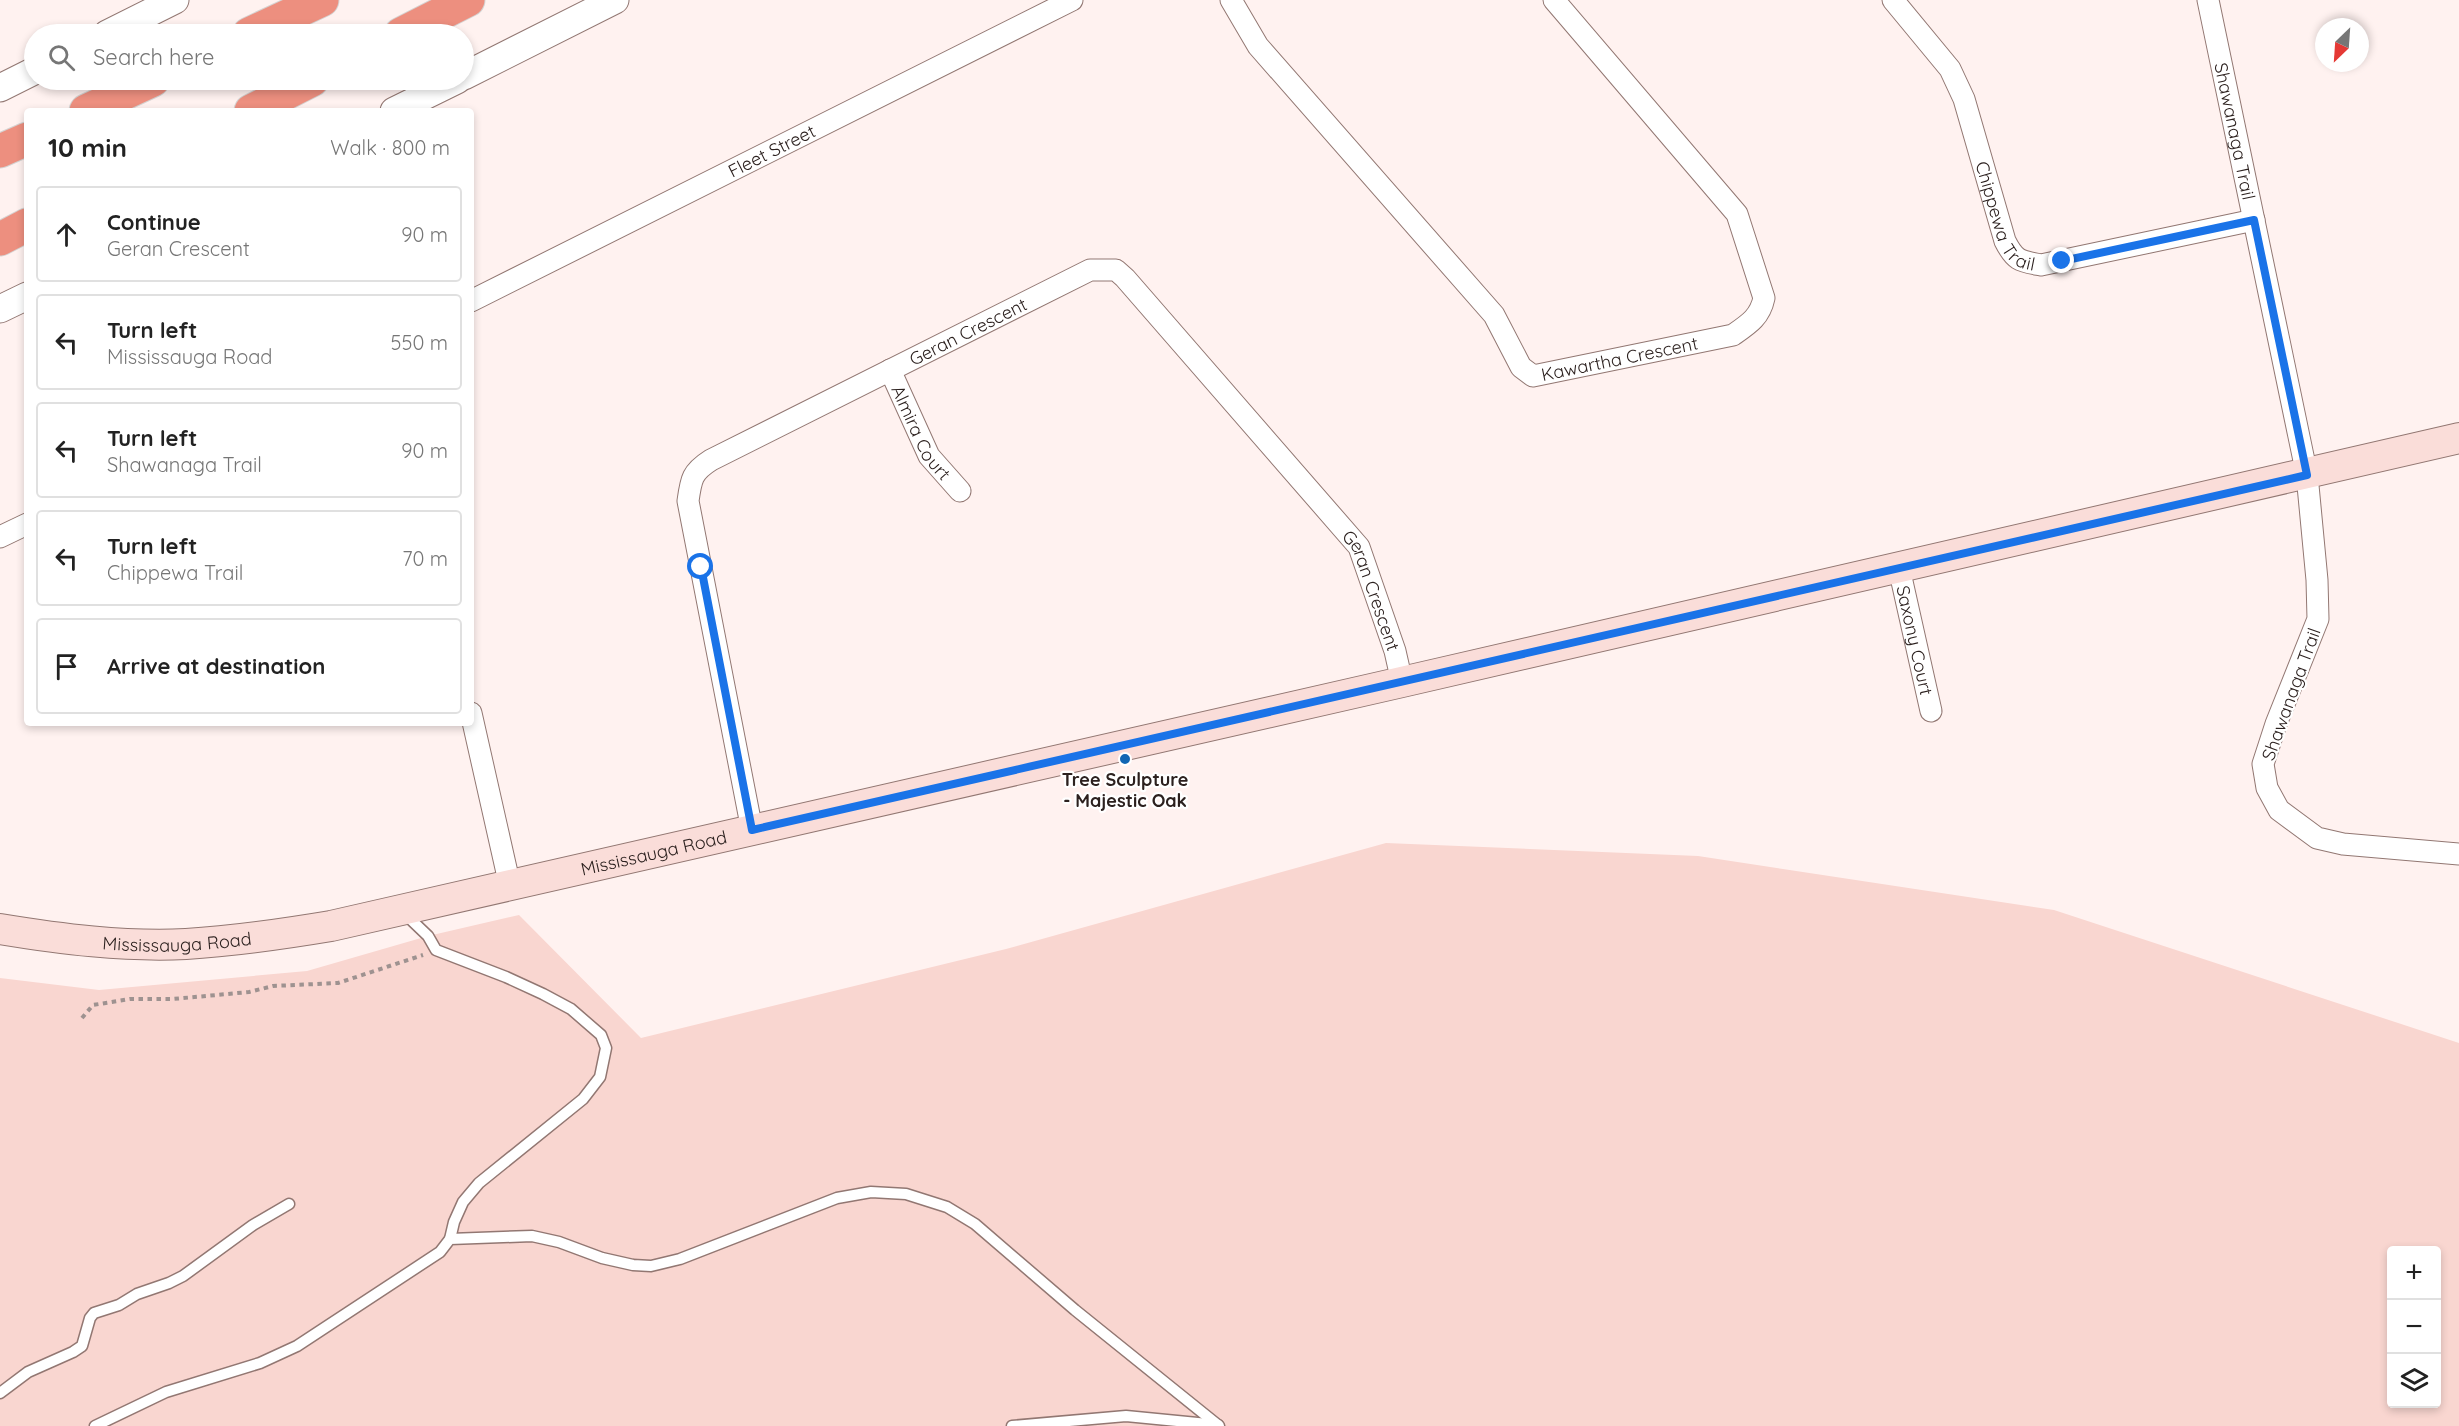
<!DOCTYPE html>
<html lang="en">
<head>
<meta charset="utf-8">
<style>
  :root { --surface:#fff; --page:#f6f6f6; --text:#222; --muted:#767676; --line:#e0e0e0 }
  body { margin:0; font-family:Quicksand,sans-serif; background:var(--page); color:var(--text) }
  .controls { position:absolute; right:18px; bottom:18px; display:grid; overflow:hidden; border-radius:6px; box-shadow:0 3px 9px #0003 }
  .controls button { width:54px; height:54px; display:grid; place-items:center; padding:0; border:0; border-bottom:2px solid var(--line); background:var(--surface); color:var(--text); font:30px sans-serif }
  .compass { position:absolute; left:2315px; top:18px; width:54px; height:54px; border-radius:50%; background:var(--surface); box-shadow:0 3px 9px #0003; rotate:205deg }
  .stop { position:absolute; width:18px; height:18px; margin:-14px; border:4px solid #1a73e8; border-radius:50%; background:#fff }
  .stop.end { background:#1a73e8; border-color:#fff; box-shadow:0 2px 6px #0008 }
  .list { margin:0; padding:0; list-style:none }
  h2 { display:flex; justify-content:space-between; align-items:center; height:78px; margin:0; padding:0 24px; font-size:26px }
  h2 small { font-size:20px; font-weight:400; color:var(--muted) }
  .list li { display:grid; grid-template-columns:39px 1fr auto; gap:18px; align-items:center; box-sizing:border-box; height:96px; margin:0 12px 12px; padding:0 12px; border:2px solid var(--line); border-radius:6px }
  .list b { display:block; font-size:22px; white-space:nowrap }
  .list p { margin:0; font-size:20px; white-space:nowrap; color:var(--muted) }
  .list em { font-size:20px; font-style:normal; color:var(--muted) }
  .icon { flex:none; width:33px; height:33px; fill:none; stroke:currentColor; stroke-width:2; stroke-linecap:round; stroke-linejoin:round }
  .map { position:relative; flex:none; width:2459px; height:1426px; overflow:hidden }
  .search { position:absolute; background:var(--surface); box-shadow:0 3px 9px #0003; left:24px; top:24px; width:450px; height:66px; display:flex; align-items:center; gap:15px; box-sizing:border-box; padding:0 21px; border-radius:33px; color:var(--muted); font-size:22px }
  .panel { position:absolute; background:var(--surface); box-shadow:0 3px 9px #0003; left:24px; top:108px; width:450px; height:618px; border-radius:6px }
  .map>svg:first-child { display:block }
  .green { fill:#f9d6d0; fill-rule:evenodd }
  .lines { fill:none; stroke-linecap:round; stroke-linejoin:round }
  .service-casing { stroke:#927772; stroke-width:13 }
  .minor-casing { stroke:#927772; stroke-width:23 }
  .tertiary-casing { stroke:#927772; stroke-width:29 }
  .secondary-casing { stroke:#927772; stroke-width:32 }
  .motorway-casing { stroke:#d5d3d2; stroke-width:35 }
  .path { stroke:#9e9290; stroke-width:4; stroke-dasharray:4.5 4.5; stroke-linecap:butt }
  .service { stroke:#fff; stroke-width:10 }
  .minor { stroke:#fff; stroke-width:21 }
  .tertiary { stroke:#fff; stroke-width:27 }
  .secondary { stroke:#faddd9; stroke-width:30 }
  .motorway { stroke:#ed8f7f; stroke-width:33 }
  .route { stroke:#1a73e8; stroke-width:8 }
  .poi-dot { fill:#1166b4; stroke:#fff; stroke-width:2 }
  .labels { text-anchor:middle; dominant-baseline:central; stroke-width:4.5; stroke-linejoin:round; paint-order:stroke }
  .street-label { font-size:18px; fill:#2c211f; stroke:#fff }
  .poi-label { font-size:18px; font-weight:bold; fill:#2c211f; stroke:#fff }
</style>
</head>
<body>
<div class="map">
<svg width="2459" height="1426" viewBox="0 0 2459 1426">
  <rect width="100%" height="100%" fill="#fff2f0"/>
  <path class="green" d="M1386 843 1698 856 2054 910 2459 1043V1426H0V978L99 990 307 971 428 936 519 915 641 1038 1006 949ZM2392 1250H2436V1404H2392Z"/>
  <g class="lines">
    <defs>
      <g id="service">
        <polyline points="404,913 428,936 436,950 506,977 543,994 571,1009 601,1035 606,1048 600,1077 583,1099 479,1183 463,1202 454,1222 450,1239"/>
        <polyline points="0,1393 28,1372 73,1352 82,1346 90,1318 94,1313 119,1305 137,1294 169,1283 183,1276 253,1225 289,1204"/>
        <polyline points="95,1426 166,1392 260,1363 297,1346 440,1252 450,1239 532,1236 559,1242 602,1258 633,1265 651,1266 680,1259 837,1198 871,1192 906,1194 947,1207 975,1224 1075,1310 1219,1426"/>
        <polyline points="1012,1426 1126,1416 1218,1425"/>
      </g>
      <g id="minor">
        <path id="s1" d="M1231 0 1258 46 1494 315 1521 367 1533 376 1733 335C1749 324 1760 317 1764 298L1737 214 1554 0"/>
        <path id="s2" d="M1893 0 1950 69 1964 99 2005 241C2015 261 2020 261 2041 265L2254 220"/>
        <path id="s3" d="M2208 0 2307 475 2317 580 2318 619 2276 724 2263 764 2267 788 2279 810 2317 838 2343 844 2459 854"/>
        <path id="s4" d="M471 301 1072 0"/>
        <path id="s5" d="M890 370 929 456 960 491"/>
        <polyline points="0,537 27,524"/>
        <path id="s6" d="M1899 568 1931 711"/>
        <polyline points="471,713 510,886"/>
        <path id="s7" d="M752 830 688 501C691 479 692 472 711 460L1090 270H1116L1125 278 1359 547 1395 651 1402 682"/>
      </g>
      <g id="tertiary">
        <polyline points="107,34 175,0"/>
        <polyline points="464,76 615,0"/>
        <polyline points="0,88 34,71"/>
        <polyline points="394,111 457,80"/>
        <polyline points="0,309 27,296"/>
      </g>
      <g id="secondary">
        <path id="s8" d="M0 929C61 939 124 947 186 944 235 941 283 934 331 926L1402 682 2459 438"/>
      </g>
      <g id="motorway">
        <polyline points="249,34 322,0"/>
        <polyline points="401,34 468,0"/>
        <polyline points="86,111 153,80"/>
        <polyline points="251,111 312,80"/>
        <polyline points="0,151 27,139"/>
        <polyline points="0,239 27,225"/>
      </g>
    </defs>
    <use href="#service" class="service-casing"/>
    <use href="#minor" class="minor-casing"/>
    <use href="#tertiary" class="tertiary-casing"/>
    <use href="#secondary" class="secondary-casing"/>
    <use href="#motorway" class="motorway-casing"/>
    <polyline class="path" points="82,1018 93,1005 130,999 173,999 249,992 273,986 338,983 423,955"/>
    <use href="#service" class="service"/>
    <use href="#minor" class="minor"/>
    <use href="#tertiary" class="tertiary"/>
    <use href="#secondary" class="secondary"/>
    <use href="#motorway" class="motorway"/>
  </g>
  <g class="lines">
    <polyline class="route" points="701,567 752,830 2307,475 2254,220 2062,261"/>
  </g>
  <circle class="poi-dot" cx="1125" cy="759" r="6"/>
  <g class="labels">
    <g class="street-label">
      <text stroke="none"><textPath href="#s3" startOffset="134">Shawanaga Trail</textPath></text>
      <text stroke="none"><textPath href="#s4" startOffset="336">Fleet Street</textPath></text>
      <text stroke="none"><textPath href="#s2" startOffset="249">Chippewa Trail</textPath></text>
      <text stroke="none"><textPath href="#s7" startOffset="672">Geran Crescent</textPath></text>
      <text stroke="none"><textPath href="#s1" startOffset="573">Kawartha Crescent</textPath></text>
      <text stroke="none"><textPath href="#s5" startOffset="70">Almira Court</textPath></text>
      <text stroke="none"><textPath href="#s7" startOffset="1248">Geran Crescent</textPath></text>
      <text stroke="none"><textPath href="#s6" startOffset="74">Saxony Court</textPath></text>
      <text transform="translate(2291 694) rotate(-70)">Shawanaga Trail</text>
      <text stroke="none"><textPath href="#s8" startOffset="664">Mississauga Road</textPath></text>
      <text stroke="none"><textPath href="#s8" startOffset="178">Mississauga Road</textPath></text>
    </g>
    <g class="poi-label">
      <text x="1125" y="779">Tree Sculpture<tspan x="1125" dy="21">- Majestic Oak</tspan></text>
    </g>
  </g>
</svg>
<div class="controls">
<button>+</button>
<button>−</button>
<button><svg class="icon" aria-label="layers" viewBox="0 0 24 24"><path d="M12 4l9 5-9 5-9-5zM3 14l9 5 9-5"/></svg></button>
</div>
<svg class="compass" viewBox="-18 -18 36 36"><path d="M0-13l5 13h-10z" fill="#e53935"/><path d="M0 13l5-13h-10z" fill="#767676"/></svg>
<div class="stop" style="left:701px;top:567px"></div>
<div class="stop end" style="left:2062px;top:261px"></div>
<div class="search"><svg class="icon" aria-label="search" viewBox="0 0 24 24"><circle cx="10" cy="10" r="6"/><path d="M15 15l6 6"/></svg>Search here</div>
<section class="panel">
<h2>10 min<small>Walk · 800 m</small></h2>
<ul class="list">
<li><svg class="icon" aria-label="ahead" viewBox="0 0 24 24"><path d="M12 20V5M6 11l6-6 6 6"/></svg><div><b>Continue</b><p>Geran Crescent</p></div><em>90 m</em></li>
<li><svg class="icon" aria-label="left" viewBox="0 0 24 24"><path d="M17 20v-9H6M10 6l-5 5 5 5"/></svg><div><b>Turn left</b><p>Mississauga Road</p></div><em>550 m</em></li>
<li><svg class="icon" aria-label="left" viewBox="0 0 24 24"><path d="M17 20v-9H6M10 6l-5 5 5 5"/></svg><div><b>Turn left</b><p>Shawanaga Trail</p></div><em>90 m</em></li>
<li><svg class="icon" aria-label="left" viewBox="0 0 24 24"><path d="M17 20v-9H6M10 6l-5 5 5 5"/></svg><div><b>Turn left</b><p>Chippewa Trail</p></div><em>70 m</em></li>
<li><svg class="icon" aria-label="arrive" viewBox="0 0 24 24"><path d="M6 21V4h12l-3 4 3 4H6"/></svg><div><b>Arrive at destination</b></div></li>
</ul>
</section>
</div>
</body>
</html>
